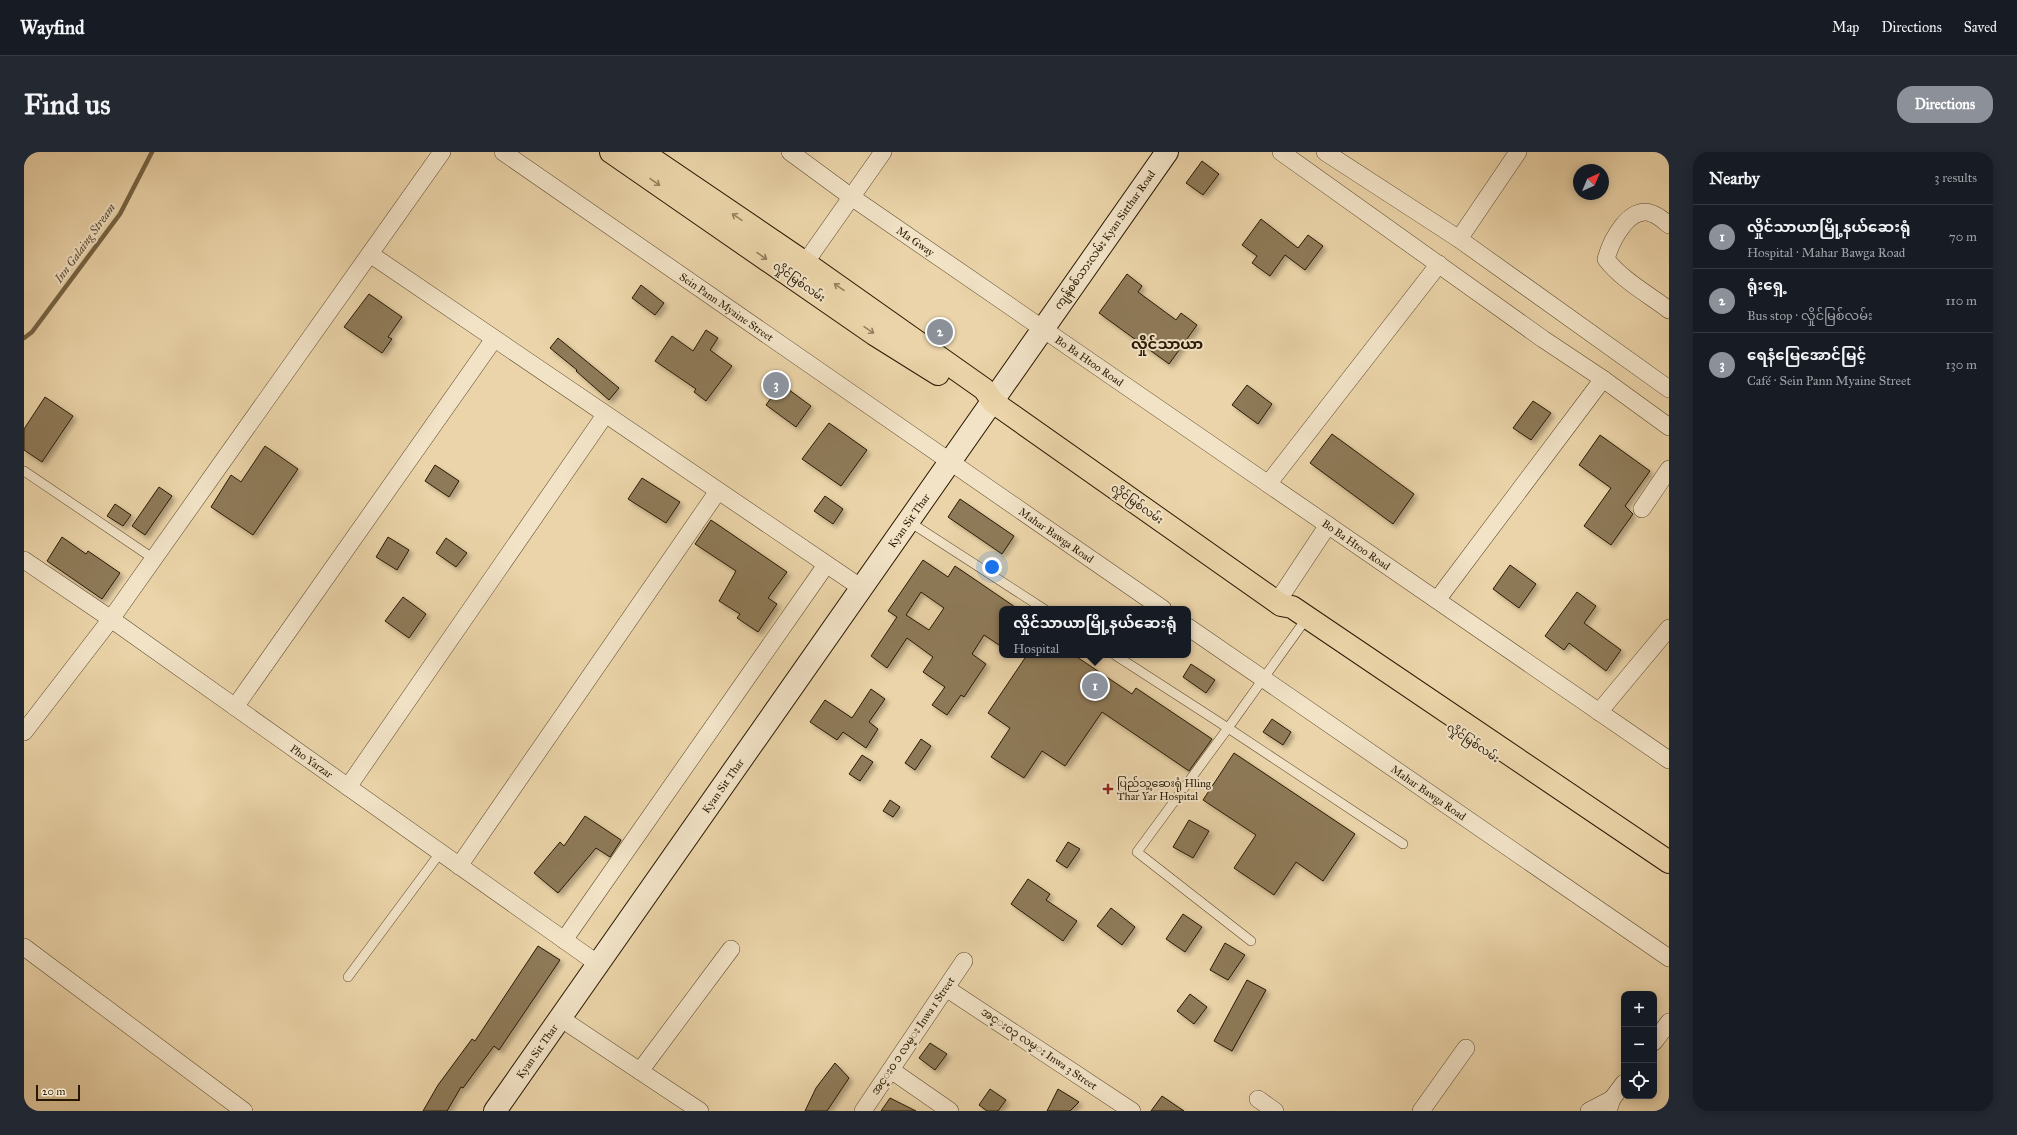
<!DOCTYPE html>
<html lang="en">
<head>
<meta charset="utf-8">
<style>
  :root { --surface:#171b24; --page:#242831; --text:#f1f3f6; --muted:#9ea1a6; --line:#363941; --accent:#8c9099 }
  body { margin:0; font-family:"IM FELL Great Primer","Noto Sans Myanmar",serif; background:var(--page); color:var(--text) }
  .controls { position:absolute; right:12px; bottom:12px; display:grid; overflow:hidden; border-radius:8px; box-shadow:0 2px 10px #0003 }
  .controls button { width:36px; height:36px; display:grid; place-items:center; padding:0; border:0; border-bottom:1px solid var(--line); background:var(--surface); color:var(--text); font:20px sans-serif }
  .compass { position:absolute; left:1549px; top:12px; width:36px; height:36px; border-radius:50%; background:var(--surface); box-shadow:0 2px 10px #0003; rotate:44deg }
  .scale { position:absolute; left:12px; bottom:10px; width:44px; box-sizing:border-box; padding-left:4px; border:2px solid #291902; border-top:0; font-size:11px; line-height:14px; white-space:nowrap; color:#291902; -webkit-text-stroke:3px #f2e3c7; paint-order:stroke }
  .you { position:absolute; left:968px; top:415px; width:14px; height:14px; margin:-10px; border:3px solid #fff; border-radius:50%; background:#1a73e8; box-shadow:0 0 0 6px #1a73e833 }
  .badge { display:grid; place-items:center; width:26px; height:26px; border-radius:50%; background:var(--accent); color:#fff; font-size:13px; font-weight:700 }
  .pin { position:absolute; translate:-50% -50%; border:2px solid #fff; box-shadow:0 1px 4px #0006 }
  .popup { position:absolute; left:975px; top:454px; width:192px; height:52px; box-sizing:border-box; display:grid; place-content:center; border-radius:8px; background:var(--surface); filter:drop-shadow(0 1px 3px #0005); font-size:13px; white-space:nowrap; color:var(--muted) }
  .popup b { font-size:15px; color:var(--text) }
  .popup::after { content:''; position:absolute; left:50%; top:100%; margin-left:-8px; border:8px solid transparent; border-top-color:var(--surface) }
  .list { margin:0; padding:0; list-style:none }
  h2 { display:flex; justify-content:space-between; align-items:center; height:52px; margin:0; padding:0 16px; font-size:17px }
  h2 small { font-size:13px; font-weight:400; color:var(--muted) }
  .list li { display:grid; grid-template-columns:26px 1fr auto; gap:12px; align-items:center; box-sizing:border-box; height:64px; padding:0 16px; border-top:1px solid var(--line) }
  .list b { display:block; font-size:15px; white-space:nowrap }
  .list p { margin:0; font-size:13px; white-space:nowrap; color:var(--muted) }
  .list em { font-size:13px; font-style:normal; color:var(--muted) }
  .icon { flex:none; width:22px; height:22px; fill:none; stroke:currentColor; stroke-width:2; stroke-linecap:round; stroke-linejoin:round }
  .map { position:relative; flex:none; width:1645px; height:959px; overflow:hidden; border-radius:16px }
  header { display:flex; align-items:center; gap:24px; box-sizing:border-box; height:56px; padding:0 20px; background:var(--surface); border-bottom:1px solid var(--line) }
  header strong { font-size:19px }
  nav { display:flex; gap:22px; margin-inline-start:auto; font-size:14px }
  .intro { display:flex; align-items:center; justify-content:space-between; box-sizing:border-box; height:96px; padding:0 24px }
  h1 { margin:0; font-size:28px }
  .button { padding:10px 18px; border-radius:16px; background:var(--accent); color:#fff; font-size:14px; font-weight:700 }
  main { display:flex; gap:24px; padding:0 24px }
  aside { flex:1; background:var(--surface); border-radius:16px; box-shadow:0 2px 10px #0003 }
  .map>svg:first-child { display:block }
  .lines { fill:none; stroke-linecap:round; stroke-linejoin:round }
  .stream { stroke:#766344; stroke-width:4.5 }
  .building { fill:#8e7a59; stroke:#291902; fill-rule:evenodd; filter:url(#shadow) }
  .service-casing { stroke:#5a482c; stroke-width:10 }
  .minor-casing { stroke:#5a482c; stroke-width:18 }
  .secondary-casing { stroke:#291902; stroke-width:24 }
  .primary-casing { stroke:#291902; stroke-width:24 }
  .service { stroke:#f2e3c7; stroke-width:9 }
  .minor { stroke:#f2e3c7; stroke-width:17 }
  .secondary { stroke:#f2e3c7; stroke-width:22 }
  .primary { stroke:#ebd4a9; stroke-width:22 }
  .oneway { stroke:#94805e }
  .poi-dot { fill:#8f2418; stroke:#f2e3c7; stroke-width:1.5 }
  .labels { text-anchor:middle; dominant-baseline:central; stroke-width:4; stroke-linejoin:round; paint-order:stroke }
  .street-label { font-size:11px; fill:#291902; stroke:#f2e3c7 }
  .poi-label { font-size:11px; fill:#291902; stroke:#f2e3c7; text-anchor:start }
  .water-label { font-size:12px; font-style:italic; fill:#5c4a2e; stroke:#f2e3c7 }
  .district-label { font-size:15px; font-weight:bold; fill:#291902; stroke:#f2e3c7 }
</style>
</head>
<body>
<header>
<strong>Wayfind</strong>
<nav><a>Map</a><a>Directions</a><a>Saved</a></nav>
</header>
<div class="intro"><h1>Find us</h1><a class="button">Directions</a></div>
<main>
<div class="map">
<svg width="1645" height="959" viewBox="0 0 1645 959">
  <defs>
    <filter id="shadow"><feDropShadow dx="3.5" dy="3.5" stdDeviation="2" flood-color="#0004"/></filter>
  </defs>
  <rect width="100%" height="100%" fill="#ebd4a9"/>
  <filter id="stains"><feTurbulence type="fractalNoise" baseFrequency=".005" numOctaves="4"/><feColorMatrix values="0 0 0 0 .2 0 0 0 0 .09 0 0 0 0 .02 0 0 0 .5 -.17"/></filter>
  <radialGradient id="worn" r=".72"><stop offset=".6" stop-color="#630" stop-opacity="0"/><stop offset="1" stop-color="#630" stop-opacity=".3"/></radialGradient>
  <g class="lines">
    <polyline class="stream" points="0,186 8,180 96,62 128,0"/>
  </g>
  <g class="building">
    <polygon points="1178,9 1195,22 1179,43 1162,31"/>
    <polygon points="1237,67 1274,96 1284,83 1299,94 1281,118 1261,103 1246,124 1228,111 1233,104 1218,93"/>
    <polygon points="1103,122 1118,134 1114,140 1152,168 1157,161 1173,173 1145,212 1075,161"/>
    <polygon points="617,133 640,151 631,163 608,146"/>
    <polygon points="345,142 378,165 364,185 368,187 358,201 320,175"/>
    <polygon points="682,178 694,186 686,198 708,214 682,249 670,240 672,237 631,209 648,184 669,199"/>
    <polygon points="534,186 595,236 585,248 552,219 553,218 526,196"/>
    <polygon points="757,232 787,254 772,275 742,253"/>
    <polygon points="1223,233 1248,252 1234,272 1208,253"/>
    <polygon points="21,245 49,264 18,310 0,298 0,277"/>
    <polygon points="1509,249 1527,261 1507,288 1489,276"/>
    <polygon points="805,271 843,298 817,334 778,307"/>
    <polygon points="1308,282 1390,342 1369,372 1286,311"/>
    <polygon points="1576,283 1626,319 1601,354 1609,362 1587,393 1560,374 1587,336 1555,313"/>
    <polygon points="241,294 274,317 229,383 187,355 207,323 217,330"/>
    <polygon points="411,313 435,329 425,345 401,329"/>
    <polygon points="618,326 656,350 642,371 604,347"/>
    <polygon points="135,335 148,344 121,383 108,374"/>
    <polygon points="801,344 819,357 809,372 790,359"/>
    <polygon points="936,347 990,384 978,402 924,365"/>
    <polygon points="91,352 107,363 99,374 83,364"/>
    <polygon points="687,368 763,420 744,446 753,452 734,480 713,466 716,462 695,449 712,419 671,392"/>
    <polygon points="38,385 62,402 64,399 96,421 78,447 23,409"/>
    <polygon points="364,385 385,398 373,418 352,405"/>
    <polygon points="422,386 443,401 432,415 412,401"/>
    <path d="M899 408 924 425 931 414 994 457H978V495L960 483 948 502 962 512 940 545 937 543 923 563 908 553 921 535 899 520 909 505 883 486 863 516 847 504 873 465 864 459ZM897 440 920 456 905 478 882 463Z"/>
    <polygon points="1486,413 1512,432 1495,456 1469,437"/>
    <polygon points="1553,440 1572,454 1560,471 1597,498 1582,519 1545,491 1540,498 1521,484"/>
    <polygon points="379,445 402,462 385,486 361,469"/>
    <polygon points="1003,503 1050,503 1108,542 1112,536 1188,587 1165,619 1078,560 1041,614 1018,599 1000,626 967,605 986,576 964,561"/>
    <polygon points="1167,512 1191,528 1182,541 1159,525"/>
    <polygon points="847,537 861,547 845,570 854,577 842,596 819,580 813,588 786,570 801,548 828,566"/>
    <polygon points="1248,567 1267,580 1259,593 1239,580"/>
    <polygon points="897,587 907,594 891,618 881,611"/>
    <polygon points="1210,601 1331,682 1299,729 1272,710 1250,743 1210,716 1232,683 1179,648"/>
    <polygon points="838,603 849,610 836,629 825,622"/>
    <polygon points="866,648 876,655 869,665 859,659"/>
    <polygon points="561,664 597,688 586,705 572,696 534,741 510,721 536,690 540,694"/>
    <polygon points="1165,668 1185,679 1169,706 1149,695"/>
    <polygon points="1044,690 1056,697 1043,716 1032,709"/>
    <polygon points="1004,727 1026,742 1022,748 1053,769 1039,789 987,752"/>
    <polygon points="1087,756 1111,775 1098,793 1073,774"/>
    <polygon points="1159,762 1178,775 1161,800 1142,787"/>
    <polygon points="1201,791 1221,803 1204,828 1186,818"/>
    <polygon points="514,794 536,808 475,898 470,894 439,936 437,935 423,959 399,959 414,933 448,887 451,889"/>
    <polygon points="1223,828 1242,838 1208,899 1190,889"/>
    <polygon points="1166,842 1183,855 1170,872 1153,859"/>
    <polygon points="906,891 923,902 911,918 895,906"/>
    <polygon points="811,911 825,926 803,959 781,959 792,936"/>
    <polygon points="966,937 982,948 974,959 963,959 955,953"/>
    <polygon points="1034,937 1055,950 1046,959 1023,959"/>
    <polygon points="1138,944 1160,959 1127,959"/>
    <polygon points="866,946 892,959 857,959"/>
  </g>
  <g class="lines">
    <defs>
      <g id="service">
        <polyline points="0,319 130,407"/>
        <polyline points="884,369 1020,457"/>
        <polyline points="1282,464 1277,474 1204,576 1379,692"/>
        <polyline points="1091,503 1204,576 1113,700 1227,789"/>
        <polyline points="324,825 416,701"/>
      </g>
      <g id="minor">
        <path id="s1" d="M479 0 1139 457"/>
        <path id="s2" d="M766 0 826 44 1645 608"/>
        <polyline points="1257,0 1519,187 1579,227 1645,275"/>
        <polyline points="1301,0 1435,87 1645,237"/>
        <path d="M1645 73C1640 69 1635 64 1629 62 1606 51 1587 89 1582 107 1598 128 1624 142 1645 158"/>
        <polyline points="1435,87 1494,0"/>
        <polyline points="346,102 836,435"/>
        <polyline points="774,121 859,0"/>
        <polyline points="1244,332 1415,112"/>
        <polyline points="1618,357 1645,317"/>
        <path id="s3" d="M0 408 87 467 574 812"/>
        <polyline points="1413,448 1579,227"/>
        <polyline points="1253,450 1304,373"/>
        <path id="s4" d="M1164 475 1645 806"/>
        <polyline points="211,555 470,187"/>
        <polyline points="1575,560 1645,476"/>
        <polyline points="0,580 87,467 418,0"/>
        <polyline points="324,635 581,263"/>
        <polyline points="435,714 694,339"/>
        <polyline points="540,788 802,413"/>
        <polyline points="0,795 220,959"/>
        <polyline points="922,836 1108,959"/>
        <polyline points="536,866 676,959"/>
        <polyline points="1630,890 1645,870"/>
        <polyline points="867,918 926,959"/>
        <polyline points="616,919 707,797"/>
        <polyline points="1234,947 1251,959"/>
        <polyline points="839,959 940,809"/>
        <polyline points="1397,959 1442,896"/>
        <polyline points="1565,959 1588,947"/>
        <polyline points="1584,959 1588,947 1600,931"/>
      </g>
      <g id="secondary">
        <path id="s5" d="M471 959 1143 0"/>
      </g>
      <g id="primary">
        <polyline points="587,0 850,182 914,222"/>
        <polyline points="618,0 780,110 960,237 969,250 1257,453 1268,455 1645,710"/>
      </g>
    </defs>
    <use href="#service" class="service-casing"/>
    <use href="#minor" class="minor-casing"/>
    <use href="#secondary" class="secondary-casing"/>
    <use href="#primary" class="primary-casing"/>
    <use href="#service" class="service"/>
    <use href="#minor" class="minor"/>
    <use href="#secondary" class="secondary"/>
    <use href="#primary" class="primary"/>
  </g>
  <defs><path id="oneway-shaft" d="M-6 0H5M1.5-3L5.5 0L1.5 3" fill="none" stroke-width="1.6" stroke-linecap="round" stroke-linejoin="round"/></defs>
  <g class="oneway">
    <use href="#oneway-shaft" transform="translate(631 30) rotate(35)"/>
    <use href="#oneway-shaft" transform="translate(713 65) rotate(-146)"/>
    <use href="#oneway-shaft" transform="translate(738 104) rotate(35)"/>
    <use href="#oneway-shaft" transform="translate(815 135) rotate(-145)"/>
    <use href="#oneway-shaft" transform="translate(845 178) rotate(34)"/>
  </g>
  <path class="poi-dot" d="M1082 631h4v4h4v4h-4v4h-4v-4h-4v-4h4z"/>
  <g class="labels">
    <g class="street-label">
      <text transform="translate(1081 88) rotate(-55)">ကျန်စစ်သားလမ်း Kyan Sitthar Road</text>
      <text stroke="none"><textPath href="#s2" startOffset="154">Ma Gway</textPath></text>
      <text transform="translate(775 130) rotate(35)">လှိုင်မြစ်လမ်း</text>
      <text stroke="none"><textPath href="#s1" startOffset="272">Sein Pann Myaine Street</textPath></text>
      <text stroke="none"><textPath href="#s2" startOffset="365">Bo Ba Htoo Road</textPath></text>
      <text transform="translate(1113 352) rotate(35)">လှိုင်မြစ်လမ်း</text>
      <text stroke="none"><textPath href="#s5" startOffset="721">Kyan Sit Thar</textPath></text>
      <text stroke="none"><textPath href="#s1" startOffset="673">Mahar Bawga Road</textPath></text>
      <text stroke="none"><textPath href="#s2" startOffset="689">Bo Ba Htoo Road</textPath></text>
      <text transform="translate(1449 591) rotate(34)">လှိုင်မြစ်လမ်း</text>
      <text stroke="none"><textPath href="#s3" startOffset="351">Pho Yarzar</textPath></text>
      <text stroke="none"><textPath href="#s5" startOffset="397">Kyan Sit Thar</textPath></text>
      <text stroke="none"><textPath href="#s4" startOffset="292">Mahar Bawga Road</textPath></text>
      <text transform="translate(889 884) rotate(-56)">အင္းဝ ၁ လမ္း Inwa 1 Street</text>
      <text transform="translate(1015 897) rotate(34)">အင္းဝ၃ လမ္း Inwa 3 Street</text>
      <text stroke="none"><textPath href="#s5" startOffset="73">Kyan Sit Thar</textPath></text>
    </g>
    <g class="poi-label">
      <text x="1093" y="631">ပြည်သူ့ဆေးရုံ Hling<tspan x="1093" dy="13">Thar Yar Hospital</tspan></text>
    </g>
    <g class="water-label">
      <text transform="translate(61 91) rotate(-54)">Inn Galaing Stream</text>
    </g>
    <g class="district-label">
      <text x="1143" y="192">လှိုင်သာယာ</text>
    </g>
  </g>
  <rect width="100%" height="100%" filter="url(#stains)"/>
  <rect width="100%" height="100%" fill="url(#worn)"/>
</svg>
<div class="controls">
<button>+</button>
<button>−</button>
<button><svg class="icon" aria-label="locate" viewBox="0 0 24 24"><circle cx="12" cy="12" r="6"/><path d="M12 2v4M12 18v4M2 12h4M18 12h4"/></svg></button>
</div>
<svg class="compass" viewBox="-18 -18 36 36"><path d="M0-13l5 13h-10z" fill="#e53935"/><path d="M0 13l5-13h-10z" fill="#9ea1a6"/></svg>
<div class="scale">20 m</div>
<div class="you"></div>
<div class="pin badge" style="left:1071px;top:534px">1</div>
<div class="popup"><b>လှိုင်သာယာမြို့နယ်ဆေးရုံ</b>Hospital</div>
<div class="pin badge" style="left:916px;top:180px">2</div>
<div class="pin badge" style="left:752px;top:233px">3</div>
</div>
<aside>
<h2>Nearby<small>3 results</small></h2>
<ul class="list">
<li><span class="badge">1</span><div><b>လှိုင်သာယာမြို့နယ်ဆေးရုံ</b><p>Hospital · Mahar Bawga Road</p></div><em>70 m</em></li>
<li><span class="badge">2</span><div><b>ရုံးရှေ့</b><p>Bus stop · လှိုင်မြစ်လမ်း</p></div><em>110 m</em></li>
<li><span class="badge">3</span><div><b>ရေနံမြေအောင်မြင့်</b><p>Café · Sein Pann Myaine Street</p></div><em>130 m</em></li>
</ul>
</aside>
</main>
</body>
</html>
